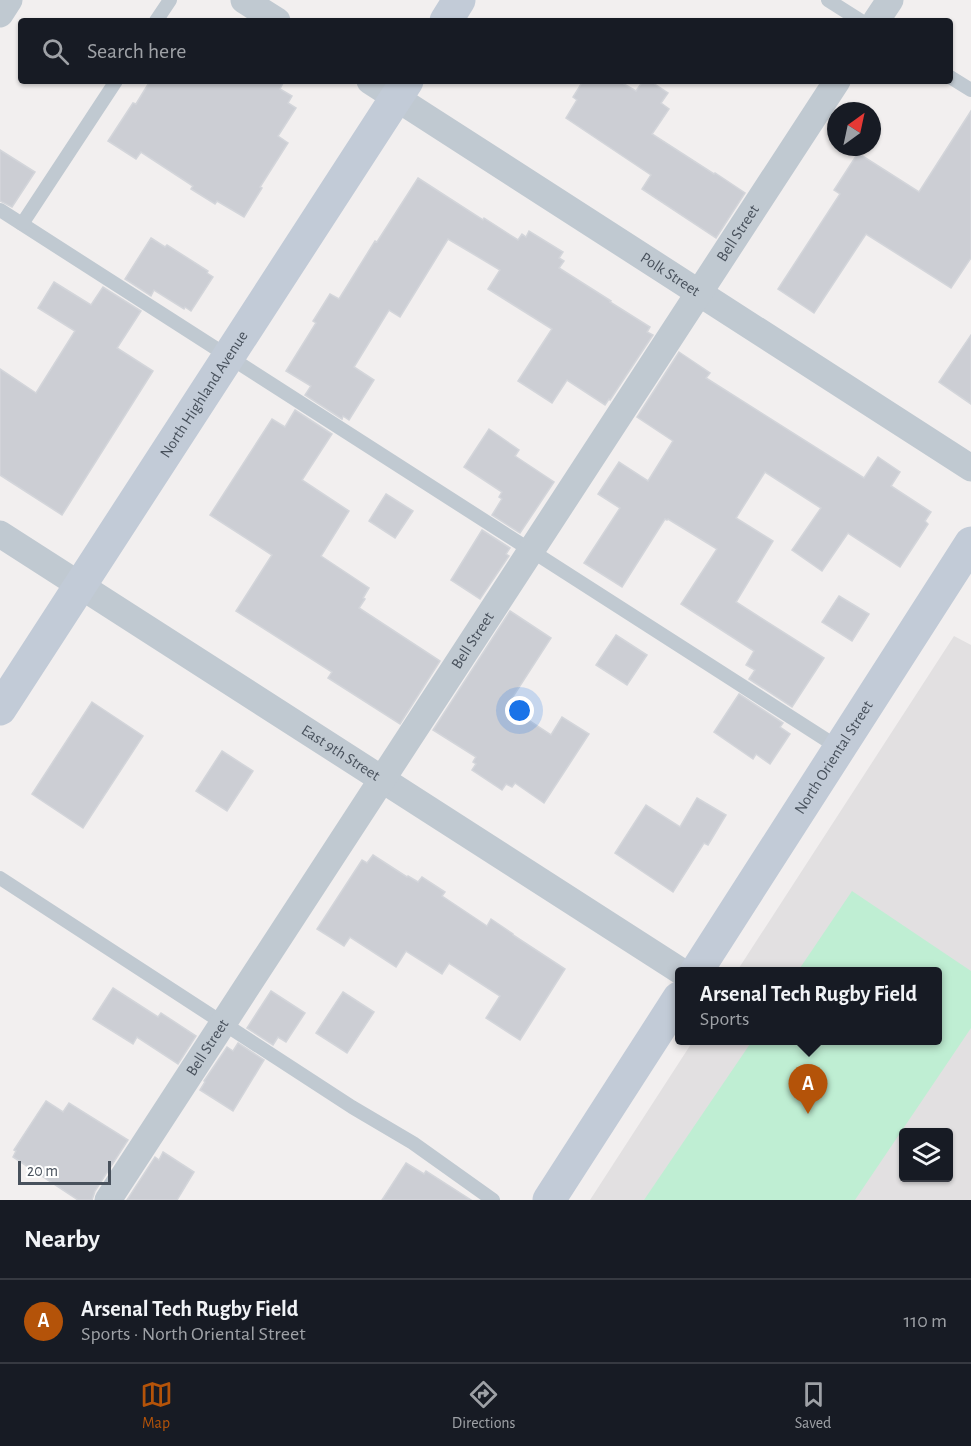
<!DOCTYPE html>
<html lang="en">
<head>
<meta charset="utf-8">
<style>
  :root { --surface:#171b24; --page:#20242c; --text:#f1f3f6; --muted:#9ea1a6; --line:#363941; --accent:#b45309 }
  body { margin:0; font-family:"Alegreya Sans",sans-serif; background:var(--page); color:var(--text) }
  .controls { position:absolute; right:18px; bottom:18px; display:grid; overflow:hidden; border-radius:6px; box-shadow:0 2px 4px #0004 }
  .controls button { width:54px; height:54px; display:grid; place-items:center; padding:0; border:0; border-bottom:2px solid var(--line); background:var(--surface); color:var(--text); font:30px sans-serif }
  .compass { position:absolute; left:827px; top:102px; width:54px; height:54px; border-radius:50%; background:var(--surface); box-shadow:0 2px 4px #0004; rotate:33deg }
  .scale { position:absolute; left:18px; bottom:15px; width:93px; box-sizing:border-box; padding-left:6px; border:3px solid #48515c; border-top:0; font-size:16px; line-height:21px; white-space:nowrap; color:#48515c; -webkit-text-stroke:4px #fff; paint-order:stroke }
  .you { position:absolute; left:520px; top:711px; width:21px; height:21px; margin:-15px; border:4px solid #fff; border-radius:50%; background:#1a73e8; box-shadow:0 0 0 9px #1a73e833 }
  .badge { display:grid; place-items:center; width:39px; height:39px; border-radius:50%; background:var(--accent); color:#fff; font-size:20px; font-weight:700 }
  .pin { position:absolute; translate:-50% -50px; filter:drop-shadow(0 2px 3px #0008) }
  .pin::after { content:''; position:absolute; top:32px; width:21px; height:18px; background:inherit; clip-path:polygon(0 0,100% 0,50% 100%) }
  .popup { position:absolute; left:675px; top:967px; width:267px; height:78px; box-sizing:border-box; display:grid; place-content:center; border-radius:6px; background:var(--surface); filter:drop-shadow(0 2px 4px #0005); font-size:20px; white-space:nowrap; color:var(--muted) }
  .popup b { font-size:22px; color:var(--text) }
  .popup::after { content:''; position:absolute; left:50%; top:100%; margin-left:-12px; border:12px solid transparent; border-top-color:var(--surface) }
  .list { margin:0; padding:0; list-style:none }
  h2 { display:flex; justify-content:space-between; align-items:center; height:78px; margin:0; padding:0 24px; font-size:26px }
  h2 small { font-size:20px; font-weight:400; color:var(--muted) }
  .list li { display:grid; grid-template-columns:39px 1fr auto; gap:18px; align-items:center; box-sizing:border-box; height:84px; padding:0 24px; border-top:2px solid var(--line) }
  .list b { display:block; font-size:22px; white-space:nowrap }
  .list p { margin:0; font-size:20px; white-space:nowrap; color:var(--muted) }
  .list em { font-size:20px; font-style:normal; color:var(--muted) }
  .icon { flex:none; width:33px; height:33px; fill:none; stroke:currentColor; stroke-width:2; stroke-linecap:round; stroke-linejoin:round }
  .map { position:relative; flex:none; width:971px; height:1200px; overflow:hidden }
  .search { position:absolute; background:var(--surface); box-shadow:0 2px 4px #0004; left:18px; right:18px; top:18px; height:66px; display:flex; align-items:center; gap:15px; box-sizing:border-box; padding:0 21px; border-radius:6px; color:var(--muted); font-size:22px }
  .sheet { height:162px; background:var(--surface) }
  nav { display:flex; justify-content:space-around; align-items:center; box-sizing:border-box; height:84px; border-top:2px solid var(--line); background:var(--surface); font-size:16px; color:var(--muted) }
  nav a { display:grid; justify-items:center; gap:3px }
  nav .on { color:var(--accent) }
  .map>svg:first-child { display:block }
  .education { fill:#e2e0e1; fill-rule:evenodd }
  .green { fill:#bfeed3 }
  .building { fill:#ccced4; stroke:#d3d5da; stroke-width:1.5 }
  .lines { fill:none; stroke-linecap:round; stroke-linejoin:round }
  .lane { stroke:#c0c9d1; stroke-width:14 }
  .street { stroke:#c0c9d1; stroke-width:27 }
  .secondary { stroke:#c2cbd7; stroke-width:33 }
  .labels { text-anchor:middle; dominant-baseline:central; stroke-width:4.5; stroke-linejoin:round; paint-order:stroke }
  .street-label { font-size:16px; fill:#48515c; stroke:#fff }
</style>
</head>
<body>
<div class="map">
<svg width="971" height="1200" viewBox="0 0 971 1200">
  <rect width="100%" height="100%" fill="#f2efef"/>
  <path class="education" d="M954 636 971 645V1200H590L693 1041 937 1040V972L737 971ZM904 1132H948V1178H904Z"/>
  <polygon class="green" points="852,891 971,971 971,1028 855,1200 644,1200 752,1041 937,1040 937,972 798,971"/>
  <g class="building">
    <polygon points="150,81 284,81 280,89 292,96 288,103 296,108 278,136 288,143 260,187 262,188 244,217 217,201 215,204 191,189 193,186 141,152 136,159 108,141 133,103 136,104"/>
    <polygon points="583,81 619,81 636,91 643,81 650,81 668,93 661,103 669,109 652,134 714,174 715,173 745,193 716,238 642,189 651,175 566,118 577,100 573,97"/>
    <polygon points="971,111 971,258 951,288 866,234 814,313 778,289 840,194 834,190 858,153 919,192"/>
    <polygon points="0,150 35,172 12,207 0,201"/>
    <polygon points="418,178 483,220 484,218 518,240 522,234 526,237 529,231 563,252 559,258 564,261 559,268 611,301 610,302 650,327 647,332 653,335 610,400 609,399 605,405 567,380 552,403 518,381 552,329 488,289 500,270 448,239 400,317 389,310 354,367 374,380 349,420 343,416 342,419 305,395 311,386 286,371 316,323 313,321 330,294 339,299 375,241 377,242"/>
    <polygon points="151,238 165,247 167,245 208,271 207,273 213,277 191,311 185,307 184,309 154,290 151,296 125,279"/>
    <polygon points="54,282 91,305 103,287 141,311 117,348 153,371 62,515 0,475 0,369 36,393 75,331 38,308"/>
    <polygon points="971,335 971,404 939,382"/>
    <polygon points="679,352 710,373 706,378 864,478 878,457 900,472 891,486 931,512 925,521 928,524 900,567 848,533 822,571 792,550 821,508 765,472 736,518 773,541 736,602 824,658 792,707 749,679 755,670 746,665 754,651 681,604 717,549 668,519 667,520 665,519 622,587 584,563 620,508 598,494 619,462 648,481 673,441 637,417"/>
    <polygon points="295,410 332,434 302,480 349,511 321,556 369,588 363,598 365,599 359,608 440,661 400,724 328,678 332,672 236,611 272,555 210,515 272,419 285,427"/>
    <polygon points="489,429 519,450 515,456 554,482 520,533 492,515 502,499 499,497 502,492 464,467"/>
    <polygon points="386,494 413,511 395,538 369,521"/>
    <polygon points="482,530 510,548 506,554 509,556 480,599 451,580"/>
    <polygon points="839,596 869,614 852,641 822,622"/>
    <polygon points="510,611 551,638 507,706 551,735 562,717 589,734 544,803 515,783 512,787 506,784 502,790 472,770 476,764 473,762 476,757 433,730"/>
    <polygon points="616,635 647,655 627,685 596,665"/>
    <polygon points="739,694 783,723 780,727 790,734 770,764 756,754 753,759 714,732"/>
    <polygon points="92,702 143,736 83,828 32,794"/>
    <polygon points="222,751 253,771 227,811 196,791"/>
    <polygon points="697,798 726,815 708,845 704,843 673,892 615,853 646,805 680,827"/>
    <polygon points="373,855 407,877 408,876 418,882 422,877 445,892 442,896 487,926 491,919 513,934 513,935 565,969 520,1040 486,1018 500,996 449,963 442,974 406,951 396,967 350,937 344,946 317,929 362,860 367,863"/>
    <polygon points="113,988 158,1017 161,1013 196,1036 178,1064 137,1037 133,1044 93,1019"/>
    <polygon points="271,991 305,1013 286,1042 278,1037 273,1045 247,1028"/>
    <polygon points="343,992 374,1012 347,1053 316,1033"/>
    <polygon points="238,1043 264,1060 233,1111 200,1090 205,1082 204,1081 227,1047 233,1051"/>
    <polygon points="46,1101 63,1112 69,1103 128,1140 95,1191 92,1200 78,1200 13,1157 16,1151 14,1150"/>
    <polygon points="163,1152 194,1172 177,1200 127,1200 155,1157 159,1160"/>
    <polygon points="406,1163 424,1174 426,1171 471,1200 382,1200"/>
  </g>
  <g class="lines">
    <g class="lane">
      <polyline points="828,0 861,21"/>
      <polyline points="156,21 170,0"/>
      <polyline points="950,77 971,90"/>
      <polyline points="0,210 839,748"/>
      <polyline points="22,224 116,81"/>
      <polyline points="0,878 352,1107 413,1143 493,1200"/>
    </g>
    <g class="street">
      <polyline points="244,0 277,21"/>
      <polyline points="0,14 9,0"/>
      <polyline points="876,21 890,0"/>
      <path id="s1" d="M370 81 971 468"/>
      <path id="s2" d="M0 534 682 972"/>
      <path id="s3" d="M108 1200 837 81"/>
    </g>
    <g class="secondary">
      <polyline points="446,21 459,0"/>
      <path id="s4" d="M0 709 407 81"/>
      <path id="s5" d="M696 972 971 543"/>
      <polyline points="549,1200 679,998"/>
    </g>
  </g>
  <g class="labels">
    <g class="street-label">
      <text stroke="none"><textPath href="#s3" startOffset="1154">Bell Street</textPath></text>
      <text stroke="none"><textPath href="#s1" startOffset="357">Polk Street</textPath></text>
      <text stroke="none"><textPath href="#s4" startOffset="375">North Highland Avenue</textPath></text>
      <text stroke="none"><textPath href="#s3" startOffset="668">Bell Street</textPath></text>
      <text stroke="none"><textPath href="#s2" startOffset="405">East 9th Street</textPath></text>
      <text stroke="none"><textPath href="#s5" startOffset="255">North Oriental Street</textPath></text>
      <text stroke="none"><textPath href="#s3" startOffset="182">Bell Street</textPath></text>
    </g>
  </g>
</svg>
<div class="controls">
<button><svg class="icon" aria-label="layers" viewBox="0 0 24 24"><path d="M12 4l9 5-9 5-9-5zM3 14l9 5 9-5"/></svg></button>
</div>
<svg class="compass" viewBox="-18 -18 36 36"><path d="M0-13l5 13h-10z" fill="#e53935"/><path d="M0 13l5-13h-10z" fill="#9ea1a6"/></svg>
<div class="scale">20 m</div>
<div class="you"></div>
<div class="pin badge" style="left:808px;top:1114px">A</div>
<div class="popup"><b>Arsenal Tech Rugby Field</b>Sports</div>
<div class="search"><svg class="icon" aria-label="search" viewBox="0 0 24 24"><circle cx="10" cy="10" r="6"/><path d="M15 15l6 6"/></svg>Search here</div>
</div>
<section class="sheet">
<h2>Nearby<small></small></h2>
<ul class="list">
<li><span class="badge">A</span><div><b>Arsenal Tech Rugby Field</b><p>Sports · North Oriental Street</p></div><em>110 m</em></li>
</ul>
</section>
<nav>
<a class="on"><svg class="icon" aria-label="map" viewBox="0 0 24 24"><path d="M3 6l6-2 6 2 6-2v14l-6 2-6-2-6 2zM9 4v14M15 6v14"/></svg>Map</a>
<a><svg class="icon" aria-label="directions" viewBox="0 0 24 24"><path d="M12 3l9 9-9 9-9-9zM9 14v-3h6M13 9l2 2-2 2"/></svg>Directions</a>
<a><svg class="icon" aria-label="saved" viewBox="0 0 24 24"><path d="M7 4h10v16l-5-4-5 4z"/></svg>Saved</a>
</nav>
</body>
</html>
